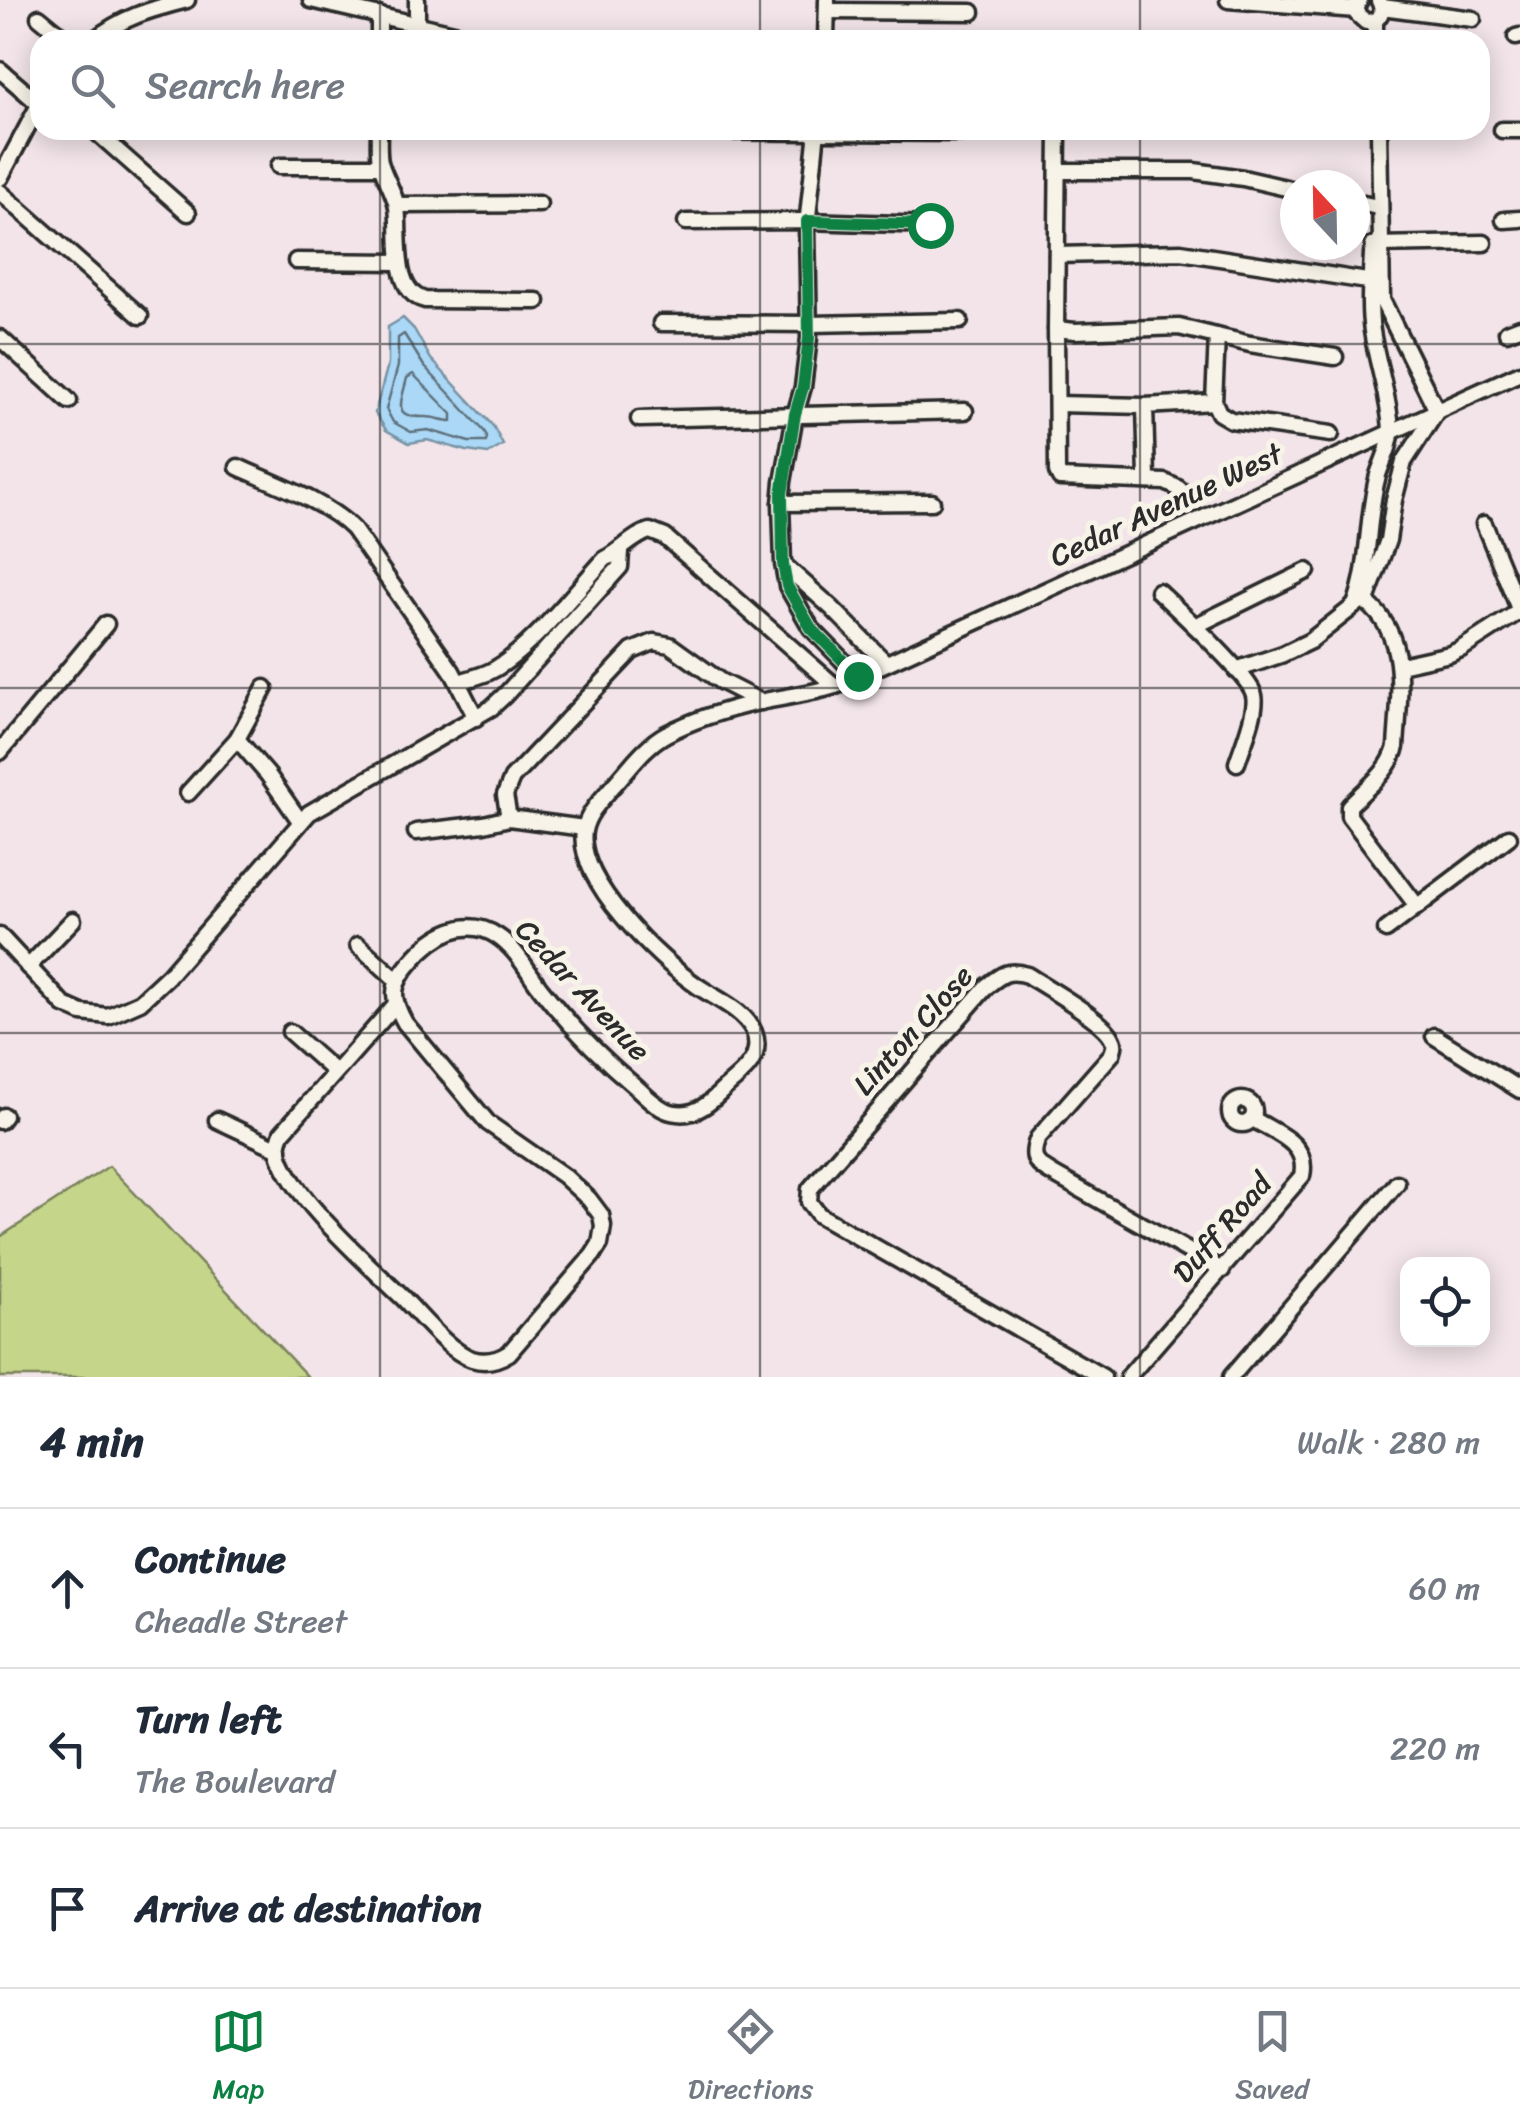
<!DOCTYPE html>
<html lang="en">
<head>
<meta charset="utf-8">
<style>
  :root { --surface:#fff; --page:#f2f2f3; --text:#1f2937; --muted:#747a83; --line:#e0e1e3; --accent:#0b8043 }
  body { margin:0; font-family:Sriracha,sans-serif; background:var(--page); color:var(--text) }
  .controls { position:absolute; right:30px; bottom:30px; display:grid; overflow:hidden; border-radius:20px; box-shadow:0 5px 25px #0003 }
  .controls button { width:90px; height:90px; display:grid; place-items:center; padding:0; border:0; border-bottom:2px solid var(--line); background:var(--surface); color:var(--text); font:50px sans-serif }
  .compass { position:absolute; left:1280px; top:170px; width:90px; height:90px; border-radius:50%; background:var(--surface); box-shadow:0 5px 25px #0003; rotate:338deg }
  .stop { position:absolute; width:30px; height:30px; margin:-22px; border:8px solid #0b8043; border-radius:50%; background:#fff }
  .stop.end { background:#0b8043; border-color:#fff; box-shadow:0 2px 10px #0008 }
  .list { margin:0; padding:0; list-style:none }
  h2 { display:flex; justify-content:space-between; align-items:center; height:130px; margin:0; padding:0 40px; font-size:42px }
  h2 small { font-size:32px; font-weight:400; color:var(--muted) }
  .list li { display:grid; grid-template-columns:65px 1fr auto; gap:30px; align-items:center; box-sizing:border-box; height:160px; padding:0 40px; border-top:2px solid var(--line) }
  .list b { display:block; font-size:38px; white-space:nowrap }
  .list p { margin:0; font-size:32px; white-space:nowrap; color:var(--muted) }
  .list em { font-size:32px; font-style:normal; color:var(--muted) }
  .icon { flex:none; width:55px; height:55px; fill:none; stroke:currentColor; stroke-width:2; stroke-linecap:round; stroke-linejoin:round }
  .map { position:relative; flex:none; width:1520px; height:1377px; overflow:hidden }
  .search { position:absolute; background:var(--surface); box-shadow:0 5px 25px #0003; left:30px; right:30px; top:30px; height:110px; display:flex; align-items:center; gap:25px; box-sizing:border-box; padding:0 35px; border-radius:30px; color:var(--muted); font-size:38px }
  .sheet { height:610px; background:var(--surface) }
  nav { display:flex; justify-content:space-around; align-items:center; box-sizing:border-box; height:140px; border-top:2px solid var(--line); background:var(--surface); font-size:28px; color:var(--muted) }
  nav a { display:grid; justify-items:center; gap:5px }
  nav .on { color:var(--accent) }
  .map>svg:first-child { display:block }
  .green { fill:#c5d58a; stroke:#78805a; stroke-width:2.5 }
  .water { fill:#aad8f6; stroke:#7793a5; stroke-width:2.5 }
  .lines { fill:none; stroke-linecap:round; stroke-linejoin:round }
  .shore { stroke:#5e707c; stroke-width:2.5 }
  .minor-casing { stroke:#2b2b2b; stroke-width:21 }
  .minor { stroke:#f7f3e8; stroke-width:14 }
  .route { stroke:#0b8043; stroke-width:12 }
  .grid { fill:none; stroke:#2b2b2b; stroke-width:2.5; stroke-opacity:0.55 }
  .labels { text-anchor:middle; dominant-baseline:central; stroke-width:10; stroke-linejoin:round; paint-order:stroke }
  .street-label { font-size:30px; fill:#2b2b2b; stroke:#f7f3e8 }
</style>
</head>
<body>
<div class="map">
<svg width="1520" height="1377" viewBox="0 0 1520 1377">
  <rect width="100%" height="100%" fill="#f2e4e8"/>
  <filter id="ink" filterUnits="userSpaceOnUse"><feTurbulence type="fractalNoise" baseFrequency=".01" numOctaves="2"/><feDisplacementMap in="SourceGraphic" scale="20" xChannelSelector="R" yChannelSelector="G"/><feConvolveMatrix kernelMatrix="1 2 1 2 8 2 1 2 1" color-interpolation-filters="sRGB"/></filter>
  <g filter="url(#ink)">
    <polygon class="green" points="109,1166 308,1377 0,1377 0,1237"/>
    <polygon class="water" points="403,318 414,329 431,359 493,426 503,445 488,454 467,451 427,440 409,443 386,430 375,413 388,364 388,327"/>
    <g class="lines">
      <g class="shore">
        <polygon points="404,334 424,366 484,431 487,437 486,442 469,442 428,430 411,432 393,422 386,409 398,366 398,338"/>
        <path d="M413 374 452 414V421C443 421 435 417 426 417 391 418 401 404 407 378Z"/>
      </g>
      <defs>
        <g id="minor">
          <polyline points="311,0 484,40"/>
          <polyline points="417,0 417,25"/>
          <polyline points="1228,0 1356,10"/>
          <path d="M1360 0 1357 5V14L1366 22C1379 22 1385 12 1379 1"/>
          <polyline points="1382,7 1473,19"/>
          <polyline points="828,11 972,12"/>
          <polyline points="39,17 67,40"/>
          <polyline points="1375,21 1375,40"/>
          <polyline points="1516,37 1520,36"/>
          <path d="M94 40C122 17 152 9 187 0"/>
          <polyline points="379,40 379,15"/>
          <polyline points="826,40 827,0"/>
          <polyline points="0,70 39,104"/>
          <polyline points="94,130 188,213"/>
          <path d="M379 130C379 140 378 152 380 162 384 177 394 191 397 207 401 234 391 292 425 300L537 301"/>
          <polyline points="817,130 807,226 809,338 803,387 795,415 783,482 781,503 783,564 787,586 811,628 858,676"/>
          <polyline points="1058,130 1056,329 1075,331 1179,327 1250,344 1335,357"/>
          <polyline points="1502,130 1520,130"/>
          <polyline points="662,131 960,133"/>
          <polyline points="279,166 381,166"/>
          <polyline points="1058,171 1194,171 1243,178 1295,190"/>
          <polyline points="0,178 40,103"/>
          <polyline points="0,192 140,316"/>
          <polyline points="1355,202 1373,206"/>
          <polyline points="397,205 539,204"/>
          <polyline points="1504,220 1520,219"/>
          <polyline points="686,222 807,221 930,225"/>
          <polyline points="1373,245 1484,243"/>
          <polyline points="1057,255 1181,252 1380,283"/>
          <polyline points="296,261 400,262"/>
          <polyline points="661,323 810,324 960,321"/>
          <polyline points="1056,329 1057,472 1060,478 1165,482 1178,488 1189,498"/>
          <polyline points="1507,332 1520,327"/>
          <polyline points="1217,336 1214,402 1219,413 1231,420 1331,434"/>
          <polyline points="0,338 69,401"/>
          <polyline points="1057,404 1145,406 1214,402"/>
          <polyline points="1145,406 1147,479"/>
          <polyline points="639,419 965,411"/>
          <path d="M238 467C273 483 327 502 353 529L452 671 476 718"/>
          <polyline points="781,503 932,502"/>
          <polyline points="1484,524 1520,611"/>
          <polyline points="784,565 832,608 886,663"/>
          <path d="M1158 591C1176 608 1250 676 1254 695 1258 710 1242 747 1237 763"/>
          <path d="M1359 597C1411 630 1399 694 1396 747 1389 773 1367 787 1349 806V816L1417 906"/>
          <path d="M1355 605C1371 563 1366 518 1378 475 1382 462 1392 444 1391 430 1389 396 1377 364 1372 331 1368 306 1371 279 1372 253"/>
          <polyline points="1195,626 1307,571"/>
          <polyline points="1400,665 1450,654 1461,649 1520,611"/>
          <polyline points="1236,670 1283,654 1310,641 1368,595 1388,540 1394,500 1404,462 1437,411 1382,300 1379,130"/>
          <path d="M459 682C469 679 480 676 489 672 526 655 576 590 605 559 621 551 634 535 650 531L665 537 835 686"/>
          <polyline points="237,739 268,775 300,821"/>
          <polyline points="0,752 106,624"/>
          <polyline points="188,793 237,739 265,688"/>
          <polyline points="584,828 509,818 505,795 512,778 632,651 654,642 670,645 720,681 761,702"/>
          <polyline points="416,832 484,824 509,818"/>
          <polyline points="1386,930 1509,837"/>
          <polyline points="0,936 64,1005 82,1013 108,1016 140,1002 168,976 309,813 491,708 505,695 620,567 621,551"/>
          <polyline points="358,945 398,981"/>
          <polyline points="28,967 73,920"/>
          <path d="M396 1004 282 1133C279 1141 277 1147 280 1156 293 1198 369 1265 402 1297 420 1315 448 1351 472 1359 485 1363 498 1360 509 1353L593 1255 600 1244 603 1226 601 1215 589 1199 564 1176 488 1123 405 1023C400 1014 395 1004 395 994 395 981 404 970 412 961 433 936 466 915 497 936 516 948 528 972 541 989 569 1025 600 1057 636 1087 645 1095 654 1105 665 1110 672 1113 680 1114 688 1113 703 1110 714 1099 725 1088 742 1074 764 1057 754 1032 745 1010 714 998 696 985 658 959 576 880 584 831 587 814 601 800 612 787 629 769 644 746 666 734 695 719 728 709 759 702 787 696 813 694 841 684L1520 373"/>
          <polyline points="290,1032 335,1072"/>
          <polyline points="1434,1036 1520,1090"/>
          <circle cx="1242" cy="1112" r="12"/>
          <polyline points="217,1120 279,1149"/>
          <polyline points="0,1121 4,1116"/>
          <path d="M1103 1377 819 1215 809 1202 810 1189 987 986C1002 974 1008 969 1027 975 1046 987 1104 1020 1112 1038 1116 1045 1114 1047 1112 1054L1038 1138C1028 1162 1039 1166 1058 1177L1222 1270"/>
          <path d="M1128 1377 1302 1176C1309 1143 1277 1134 1253 1119"/>
          <polyline points="1231,1377 1397,1183"/>
        </g>
      </defs>
      <use href="#minor" class="minor-casing"/>
      <use href="#minor" class="minor"/>
    </g>
  </g>
  <g class="lines" filter="url(#ink)">
    <polyline class="route" points="858,676 811,628 787,586 783,564 782,494 795,414 803,387 809,338 807,221 930,225"/>
  </g>
  <path class="grid" d="M380 0V40M760 0V40M1140 0V40M380 130V1377M760 130V1377M1140 130V1377M0 344H1520M0 688H1520M0 1033H1520"/>
  <g class="labels">
    <g class="street-label">
      <text transform="translate(1166 505) rotate(-25)">Cedar Avenue West</text>
      <text transform="translate(583 990) rotate(47)">Cedar Avenue</text>
      <text transform="translate(913 1030) rotate(-48)">Linton Close</text>
      <text transform="translate(1222 1228) rotate(-49)">Duff Road</text>
    </g>
  </g>
</svg>
<div class="controls">
<button><svg class="icon" aria-label="locate" viewBox="0 0 24 24"><circle cx="12" cy="12" r="6"/><path d="M12 2v4M12 18v4M2 12h4M18 12h4"/></svg></button>
</div>
<svg class="compass" viewBox="-18 -18 36 36"><path d="M0-13l5 13h-10z" fill="#e53935"/><path d="M0 13l5-13h-10z" fill="#747a83"/></svg>
<div class="stop" style="left:930px;top:225px"></div>
<div class="stop end" style="left:858px;top:676px"></div>
<div class="search"><svg class="icon" aria-label="search" viewBox="0 0 24 24"><circle cx="10" cy="10" r="6"/><path d="M15 15l6 6"/></svg>Search here</div>
</div>
<section class="sheet">
<h2>4 min<small>Walk · 280 m</small></h2>
<ul class="list">
<li><svg class="icon" aria-label="ahead" viewBox="0 0 24 24"><path d="M12 20V5M6 11l6-6 6 6"/></svg><div><b>Continue</b><p>Cheadle Street</p></div><em>60 m</em></li>
<li><svg class="icon" aria-label="left" viewBox="0 0 24 24"><path d="M17 20v-9H6M10 6l-5 5 5 5"/></svg><div><b>Turn left</b><p>The Boulevard</p></div><em>220 m</em></li>
<li><svg class="icon" aria-label="arrive" viewBox="0 0 24 24"><path d="M6 21V4h12l-3 4 3 4H6"/></svg><div><b>Arrive at destination</b></div></li>
</ul>
</section>
<nav>
<a class="on"><svg class="icon" aria-label="map" viewBox="0 0 24 24"><path d="M3 6l6-2 6 2 6-2v14l-6 2-6-2-6 2zM9 4v14M15 6v14"/></svg>Map</a>
<a><svg class="icon" aria-label="directions" viewBox="0 0 24 24"><path d="M12 3l9 9-9 9-9-9zM9 14v-3h6M13 9l2 2-2 2"/></svg>Directions</a>
<a><svg class="icon" aria-label="saved" viewBox="0 0 24 24"><path d="M7 4h10v16l-5-4-5 4z"/></svg>Saved</a>
</nav>
</body>
</html>
